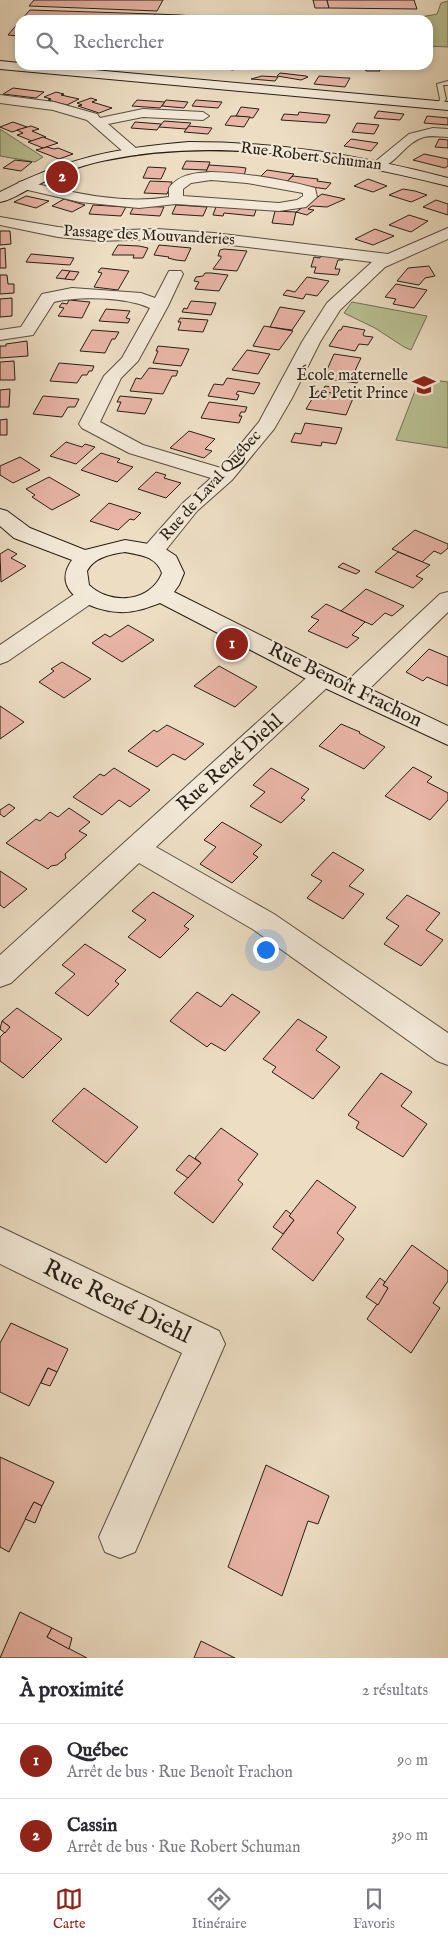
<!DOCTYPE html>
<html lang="fr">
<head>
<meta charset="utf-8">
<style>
  :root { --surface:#fff; --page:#f7f7f7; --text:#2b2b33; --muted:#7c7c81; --line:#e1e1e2; --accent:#8f2418 }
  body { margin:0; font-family:"IM FELL English",serif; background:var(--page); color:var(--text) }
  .you { position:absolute; left:265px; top:949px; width:18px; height:18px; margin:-12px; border:4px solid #fff; border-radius:50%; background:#1a73e8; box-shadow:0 0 0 8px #1a73e833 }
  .badge { display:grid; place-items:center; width:32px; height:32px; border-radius:50%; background:var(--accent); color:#fff; font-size:16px; font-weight:700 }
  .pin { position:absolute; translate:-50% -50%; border:2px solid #fff; box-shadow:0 1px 5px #0006 }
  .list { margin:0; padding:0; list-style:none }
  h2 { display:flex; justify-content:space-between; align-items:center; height:65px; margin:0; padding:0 20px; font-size:21px }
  h2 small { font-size:16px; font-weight:400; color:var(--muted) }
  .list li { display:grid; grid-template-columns:32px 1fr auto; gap:15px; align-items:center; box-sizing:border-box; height:75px; padding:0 20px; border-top:1px solid var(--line) }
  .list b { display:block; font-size:19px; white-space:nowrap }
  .list p { margin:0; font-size:16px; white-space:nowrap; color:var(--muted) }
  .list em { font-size:16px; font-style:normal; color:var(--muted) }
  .icon { flex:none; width:28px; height:28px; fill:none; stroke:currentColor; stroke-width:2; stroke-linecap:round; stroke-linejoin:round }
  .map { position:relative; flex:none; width:448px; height:1658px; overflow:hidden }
  .search { position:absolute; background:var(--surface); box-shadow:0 2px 8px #0003; left:15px; right:15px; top:15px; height:55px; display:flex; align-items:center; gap:12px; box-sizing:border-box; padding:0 18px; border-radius:15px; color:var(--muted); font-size:19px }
  .sheet { height:215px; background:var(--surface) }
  nav { display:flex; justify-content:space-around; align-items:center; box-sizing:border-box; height:70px; border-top:1px solid var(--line); background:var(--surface); font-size:14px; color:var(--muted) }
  nav a { display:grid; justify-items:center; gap:2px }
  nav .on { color:var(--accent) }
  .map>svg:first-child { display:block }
  .green { fill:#b8c093; stroke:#707054 }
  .building { fill:#e9b5a7; stroke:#271f15 }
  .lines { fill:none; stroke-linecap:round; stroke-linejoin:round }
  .lane-casing { stroke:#584e40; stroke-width:2 }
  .street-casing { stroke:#584e40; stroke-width:2 }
  .secondary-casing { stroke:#271f15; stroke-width:2 }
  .lane { fill:#f3e9d8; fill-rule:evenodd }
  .street { fill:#f3e9d8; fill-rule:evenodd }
  .secondary { fill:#f3e9d8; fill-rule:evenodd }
  .labels { text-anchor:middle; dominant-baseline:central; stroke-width:4; stroke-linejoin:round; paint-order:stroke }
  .far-street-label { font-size:16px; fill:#271f15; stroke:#f3e9d8 }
  .far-poi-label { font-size:16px; fill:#271f15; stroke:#f3e9d8; text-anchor:end }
  .street-label { font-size:20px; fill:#271f15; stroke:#f3e9d8 }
  .near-street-label { font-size:24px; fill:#271f15; stroke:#f3e9d8 }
</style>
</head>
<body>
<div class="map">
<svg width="448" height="1658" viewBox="0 0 448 1658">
  <rect width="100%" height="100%" fill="#ecddc3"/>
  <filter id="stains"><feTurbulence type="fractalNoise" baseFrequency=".004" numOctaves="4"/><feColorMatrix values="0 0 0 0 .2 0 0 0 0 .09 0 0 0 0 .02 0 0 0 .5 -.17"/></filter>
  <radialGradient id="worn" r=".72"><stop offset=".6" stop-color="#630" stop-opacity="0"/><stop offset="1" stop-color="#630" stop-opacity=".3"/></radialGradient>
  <g class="green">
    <polygon points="448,1 448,47 428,46 428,20 405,20 437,14 441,3"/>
    <polygon points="0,129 43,157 35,162 0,156"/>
    <polygon points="352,302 427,316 411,350 404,347 375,328 344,313"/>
    <polygon points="420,378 448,382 448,448 396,440"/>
  </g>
  <g class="building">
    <polygon points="34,0 163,0 157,11 29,6"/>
    <polygon points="313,0 327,0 329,8 315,8"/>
    <polygon points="327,0 414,0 417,9 329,8"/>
    <polygon points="30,10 155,14 152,20 21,20"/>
    <polygon points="155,14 180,15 178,20 152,20"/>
    <polygon points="180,15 193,16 190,20 178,20"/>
    <polygon points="20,21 20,36 8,35"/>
    <polygon points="205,65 241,65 233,70"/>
    <polygon points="288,65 316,65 317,68 289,69"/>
    <polygon points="362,65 377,65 380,71 366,71"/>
    <polygon points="280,73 306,76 308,77 301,80 277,76"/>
    <polygon points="262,76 278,77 275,81 251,79"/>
    <polygon points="319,76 346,78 350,78 345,87 314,84"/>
    <polygon points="13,88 44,92 36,98 3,94"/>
    <polygon points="56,92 64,94 61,95 79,99 67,105 48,100 51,99 44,97"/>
    <polygon points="91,98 97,100 92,102 112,108 99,113 78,106 82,105 77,103"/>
    <polygon points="137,100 165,102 160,108 132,106"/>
    <polygon points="166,100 188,102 184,108 162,106"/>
    <polygon points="196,100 222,102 218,108 192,106"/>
    <polygon points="241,107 259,109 253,118 236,116"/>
    <polygon points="378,111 404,114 400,120 374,118"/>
    <polygon points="299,112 330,115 326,123 281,120 284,114 298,115"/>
    <polygon points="231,116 236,116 250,117 244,127 225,125"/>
    <polygon points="427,116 448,118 448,125 424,123"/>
    <polygon points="164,121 191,123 186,129 159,127"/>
    <polygon points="13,122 27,127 12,132 0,127"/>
    <polygon points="135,122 161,124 157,130 131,128"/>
    <polygon points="357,123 379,125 374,134 352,132"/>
    <polygon points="31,126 39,129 32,131 46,137 32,141 17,135 23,133 17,130"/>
    <polygon points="189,126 212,128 208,134 184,132"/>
    <polygon points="43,137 58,143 43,148 28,142"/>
    <polygon points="351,139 378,143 371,151 344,146"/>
    <polygon points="439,139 448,140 448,148 435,147"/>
    <polygon points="47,147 54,149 58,148 73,154 59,159 36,150"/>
    <polygon points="424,154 448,159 448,166 445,168 413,160"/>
    <polygon points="15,160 32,162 21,171 3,168"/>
    <polygon points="186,161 210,162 207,170 182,169"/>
    <polygon points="209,165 238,167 246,168 244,176 206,172"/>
    <polygon points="148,167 166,168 161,179 143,178"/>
    <polygon points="267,170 294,174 287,182 259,178"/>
    <polygon points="293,176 318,179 317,181 331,183 326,189 285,183"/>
    <polygon points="368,179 387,186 373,192 354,186"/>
    <polygon points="150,181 172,182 167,194 144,193"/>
    <polygon points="403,189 415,191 427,195 411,202 389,195"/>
    <polygon points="322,194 345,199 327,207 312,206 308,209 314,210 307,215 296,212"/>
    <polygon points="26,196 49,201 36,208 14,202"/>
    <polygon points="64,199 85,205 72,212 52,206"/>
    <polygon points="436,200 448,204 448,215 423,207"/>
    <polygon points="217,204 257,207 254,216 224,213 223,216 213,215"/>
    <polygon points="93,205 126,207 121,216 89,214"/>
    <polygon points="176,205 207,207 203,216 172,214"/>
    <polygon points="134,206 164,207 160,216 130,214"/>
    <polygon points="275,211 296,212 293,225 272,223"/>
    <polygon points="409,215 428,221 411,232 389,225"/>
    <polygon points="375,229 394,236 373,245 355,239"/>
    <polygon points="0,231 10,231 11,244 0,245"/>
    <polygon points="118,245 139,246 148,248 143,258 133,258 134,255 112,255"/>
    <polygon points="159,245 191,248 185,261 176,260 168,258 169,257 154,255"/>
    <polygon points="5,248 6,268 0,268 0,249"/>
    <polygon points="224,249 247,251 237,271 213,269 221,258 221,256 218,256 220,250"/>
    <polygon points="31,254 74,258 70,265 26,262"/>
    <polygon points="321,254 345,256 343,260 338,260 335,269 340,269 338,275 314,273 316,267 311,267 314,257 320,258"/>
    <polygon points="429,266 435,276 425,278 419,285 397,281 408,268"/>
    <polygon points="101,268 129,271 118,290 94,287 102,273 98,272"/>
    <polygon points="62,270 70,271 65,279 56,278"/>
    <polygon points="70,271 79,272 74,280 65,279"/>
    <polygon points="205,273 211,273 228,275 219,291 195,289 199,282 194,281 196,277 203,276"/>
    <polygon points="0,275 7,275 8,284 14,284 14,293 0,294"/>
    <polygon points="307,277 329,281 317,296 306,294 303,299 283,295 287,290 295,292"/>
    <polygon points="396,284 427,290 414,308 393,304 396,299 385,297"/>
    <polygon points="12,298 12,316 0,317 0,299"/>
    <polygon points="69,300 90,302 82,318 58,316 64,308 59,307 62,303 67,304"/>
    <polygon points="191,301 216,303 211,315 182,312 184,308 187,309"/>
    <polygon points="280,307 305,311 292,330 270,327"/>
    <polygon points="106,309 130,311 126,318 130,319 128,323 99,321"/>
    <polygon points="180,318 208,320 203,332 178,330 181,322 178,322"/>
    <polygon points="264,326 270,327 293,331 279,350 253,346"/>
    <polygon points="343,326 365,330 363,334 364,336 373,337 368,345 359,344 355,351 329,346 339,330 341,330"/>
    <polygon points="92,330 119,332 115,339 112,339 105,353 80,351"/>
    <polygon points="27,341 28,356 0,358 0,346 6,346 6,344"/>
    <polygon points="158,346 189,349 181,366 153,363 158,351 156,351"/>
    <polygon points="247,350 270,354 258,374 232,370"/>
    <polygon points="334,354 361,358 352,377 359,378 357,383 328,379 331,374 325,374"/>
    <polygon points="14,361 15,380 0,380 0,362"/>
    <polygon points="59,363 94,366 92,371 89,371 87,375 82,375 77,383 50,381"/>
    <polygon points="149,368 178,371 176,376 172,376 163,394 130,391 136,378 141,379"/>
    <polygon points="227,378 260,383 254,394 238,391 236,394 239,395 237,400 208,396 214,384 223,385"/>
    <polygon points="325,386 337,388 335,394 322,392"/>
    <polygon points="10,389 9,407 0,407 0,390"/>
    <polygon points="317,391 354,396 346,415 306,409"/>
    <polygon points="43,396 79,399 75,407 68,407 62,417 33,414"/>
    <polygon points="120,396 152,399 145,414 117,411 121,402 117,402"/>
    <polygon points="209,402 247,407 245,412 241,412 239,416 242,416 239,423 201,418"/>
    <polygon points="7,419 7,435 0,435 0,420"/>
    <polygon points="305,423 342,428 336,444 322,442 321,446 291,442 295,433 301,434"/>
    <polygon points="189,431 215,439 205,449 212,451 204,458 170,448"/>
    <polygon points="66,442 82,447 85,444 95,447 76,464 50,456"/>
    <polygon points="101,453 120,459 117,462 133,467 117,482 81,470"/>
    <polygon points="20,457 40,470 13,483 0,475 0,466"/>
    <polygon points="156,472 166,475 164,478 181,483 166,498 138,489"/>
    <polygon points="49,477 80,495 52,510 32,497 35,495 26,489"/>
    <polygon points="109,503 141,513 134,520 130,519 118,530 90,521"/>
    <polygon points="415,530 448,544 448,548 441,554 434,551 422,562 392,549"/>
    <polygon points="8,549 17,554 11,558 26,566 1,582 0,554"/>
    <polygon points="398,552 430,565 416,576 423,579 413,588 375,572"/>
    <polygon points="343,563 360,571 356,574 338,567"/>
    <polygon points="366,589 404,606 392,616 385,613 372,625 341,611"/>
    <polygon points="326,604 365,622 352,635 359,638 347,648 308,631 319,620 311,617"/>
    <polygon points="128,625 154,640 122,662 92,643 105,634 110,637"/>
    <polygon points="219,639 233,646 228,650 214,644"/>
    <polygon points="429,649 448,657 448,686 427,677 423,681 406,672"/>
    <polygon points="62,662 91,679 64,698 39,682 54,671 51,669"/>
    <polygon points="219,666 257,687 235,707 194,686"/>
    <polygon points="0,706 24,722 0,739"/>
    <polygon points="341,724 360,732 359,733 385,747 364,769 319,746"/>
    <polygon points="167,725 204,744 185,760 173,754 157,767 128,751 154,730 157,732"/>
    <polygon points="413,767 432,777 427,782 448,793 448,800 430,820 385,796"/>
    <polygon points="114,768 150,790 130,807 119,800 102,815 73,797 100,774 104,776"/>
    <polygon points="271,768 309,789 301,798 305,800 281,823 250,806 265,792 253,785"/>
    <polygon points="9,804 15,808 4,817 0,814 0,810"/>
    <polygon points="69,808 90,822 79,831 87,835 65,854 66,858 57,865 51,866 48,869 6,843 36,819 40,821 50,812 58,817"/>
    <polygon points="222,822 262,845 253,854 258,857 232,883 200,864 216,847 204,840"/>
    <polygon points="333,852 364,870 349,886 364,894 343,919 307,898 322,881 311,875"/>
    <polygon points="0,871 27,889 4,908 0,905"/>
    <polygon points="153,892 194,916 184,926 189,929 160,958 128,937 146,920 132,911"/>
    <polygon points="407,895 440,913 426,930 443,940 421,966 384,944 399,926 386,918"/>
    <polygon points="85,944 126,970 115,981 119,984 88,1016 55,993 75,974 62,965"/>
    <polygon points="197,992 221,1007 232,994 260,1012 225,1051 211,1043 207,1047 170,1021"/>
    <polygon points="17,1008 62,1039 23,1078 0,1061 0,1037 10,1027 2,1021"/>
    <polygon points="298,1019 327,1037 316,1050 340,1067 313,1099 272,1072 276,1067 263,1059"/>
    <polygon points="2,1021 10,1027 5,1033 0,1029"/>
    <polygon points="381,1073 412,1092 401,1106 427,1124 403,1157 356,1128 359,1122 348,1115"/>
    <polygon points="84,1088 138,1127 106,1163 52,1121"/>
    <polygon points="221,1128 258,1154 238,1180 243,1184 213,1223 174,1193 201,1163 195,1158"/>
    <polygon points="189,1155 201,1163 188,1178 176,1170"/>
    <polygon points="317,1180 356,1207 337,1233 344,1239 313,1281 272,1249 294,1220 289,1216"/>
    <polygon points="286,1210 291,1214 289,1216 294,1220 283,1234 273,1227"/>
    <polygon points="412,1245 448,1271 448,1281 433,1303 440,1308 411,1353 367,1319 388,1288 383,1285"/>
    <polygon points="380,1278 385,1282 383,1285 388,1288 378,1305 366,1297"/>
    <polygon points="11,1323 68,1349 57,1372 48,1368 29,1406 0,1392 0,1343"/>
    <polygon points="48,1368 57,1372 50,1386 41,1383"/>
    <polygon points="0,1457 54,1482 42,1506 34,1502 9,1552 0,1547"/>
    <polygon points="266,1465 329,1496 318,1524 308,1521 282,1596 228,1567"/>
    <polygon points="34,1502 42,1506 35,1523 25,1519"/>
    <polygon points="20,1612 52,1628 47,1637 87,1658 0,1658"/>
    <polygon points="52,1628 72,1638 69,1649 47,1637"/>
    <polygon points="201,1641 235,1658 194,1658"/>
  </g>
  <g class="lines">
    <defs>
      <polygon id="lane" points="448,81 448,85 443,85 446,99 441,107 437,107 440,99 437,84"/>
      <g id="street">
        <polygon points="0,95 54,102 97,114 100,118 143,109 203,112 209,116 203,120 143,117 108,124 137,149 139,152 137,155 127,155 87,120 53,110 0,103"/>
        <path d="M433 128 448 129V137C440 137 432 135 424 137 405 142 397 164 378 169L371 165 409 134Z"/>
        <path d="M211 172C246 173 281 179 315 188L317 197 306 207 279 211 176 204 139 208 80 202 19 188 17 185 19 182 24 181C71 192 120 205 169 197V188C179 174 195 173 211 172ZM211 180 247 183 303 193V196L297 200 279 203 183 196V189L191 183Z"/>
        <path d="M0 217 58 227 98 231 157 229 214 233 388 254 448 228V239L385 267 340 310 320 342 292 398 274 429 232 480 197 511 161 556 153 558 145 556 142 551 145 546 183 503 211 478 129 453 82 428 79 424 104 376 122 358 150 308C125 297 81 296 54 302L33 335 0 340V330L21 327 42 294 72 288 141 293 155 298 169 271H181L183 274 168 306 138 361 121 378 100 422 143 445 221 468 259 422 302 342 327 303 372 262 214 243 157 239 98 241 58 237 0 225Z"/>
        <polygon points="87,589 95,591 98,596 95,601 8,661 0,664 0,645 79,591"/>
        <polygon points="448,592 448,612 362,696 353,698 344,696 341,690 344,684 440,594"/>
        <polygon points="323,669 332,671 335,677 332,683 156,847 274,914 448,1033 448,1065 437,1061 254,930 139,863 11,983 0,987 0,955 314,671"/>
        <polygon points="0,1227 219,1331 225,1344 135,1552 120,1558 105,1552 99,1537 182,1353 0,1264"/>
      </g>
      <g id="secondary">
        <polygon points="0,61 20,63 20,65 39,65 448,102 448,110 0,69"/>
        <path d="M189 142C279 142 361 155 448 178V186C335 158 218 136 102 161 77 166 54 177 31 188 21 193 11 200 0 202V192C66 158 115 148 189 142Z"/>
        <path d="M0 509 7 511 30 528 85 550 125 540 161 546 176 556 184 573 179 585 174 592 332 671 448 726V745L314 683 160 603C147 608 133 613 119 612 92 611 49 592 72 560L14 538 0 526ZM125 552C140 555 156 556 162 573 151 602 111 606 89 585L87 571C94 557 112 554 125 552Z"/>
      </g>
    </defs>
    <use href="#lane" class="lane-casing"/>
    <use href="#street" class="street-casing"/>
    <use href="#secondary" class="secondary-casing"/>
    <use href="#lane" class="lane"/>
    <use href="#street" class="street"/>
    <use href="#secondary" class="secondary"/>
  </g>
  <defs>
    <symbol id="school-bare" viewBox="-9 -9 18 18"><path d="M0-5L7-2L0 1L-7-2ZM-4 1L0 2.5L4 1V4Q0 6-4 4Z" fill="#8f2418" stroke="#f3e9d8" stroke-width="2.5" paint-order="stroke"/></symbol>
  </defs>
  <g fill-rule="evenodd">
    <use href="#school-bare" x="408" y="369" width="32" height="32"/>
  </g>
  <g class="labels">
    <g class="far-street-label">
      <text transform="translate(311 157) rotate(7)">Rue Robert Schuman</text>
      <text transform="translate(149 236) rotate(3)">Passage des Mouvanderies</text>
      <text transform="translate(211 486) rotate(-48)">Rue de Laval Québec</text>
    </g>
    <g class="far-poi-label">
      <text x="408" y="376">École maternelle<tspan x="408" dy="18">Le Petit Prince</tspan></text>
    </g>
    <g class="street-label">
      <text transform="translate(345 685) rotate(26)">Rue Benoît Frachon</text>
      <text transform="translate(230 763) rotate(-42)">Rue René Diehl</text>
    </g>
    <g class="near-street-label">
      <text transform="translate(117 1302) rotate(26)">Rue René Diehl</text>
    </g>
  </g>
  <rect width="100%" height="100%" filter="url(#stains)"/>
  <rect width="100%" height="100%" fill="url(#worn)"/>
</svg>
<div class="you"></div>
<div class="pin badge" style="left:232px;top:644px">1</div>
<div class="pin badge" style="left:62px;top:177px">2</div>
<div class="search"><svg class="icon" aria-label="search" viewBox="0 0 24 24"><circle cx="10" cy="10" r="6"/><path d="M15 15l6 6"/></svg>Rechercher</div>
</div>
<section class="sheet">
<h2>À proximité<small>2 résultats</small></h2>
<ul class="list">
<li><span class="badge">1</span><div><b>Québec</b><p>Arrêt de bus · Rue Benoît Frachon</p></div><em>90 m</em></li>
<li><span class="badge">2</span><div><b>Cassin</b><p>Arrêt de bus · Rue Robert Schuman</p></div><em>390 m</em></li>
</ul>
</section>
<nav>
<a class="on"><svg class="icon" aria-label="map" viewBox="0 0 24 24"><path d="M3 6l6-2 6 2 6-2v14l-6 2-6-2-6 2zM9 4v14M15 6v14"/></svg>Carte</a>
<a><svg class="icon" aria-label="directions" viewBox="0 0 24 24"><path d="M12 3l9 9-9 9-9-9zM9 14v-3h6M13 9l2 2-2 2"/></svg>Itinéraire</a>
<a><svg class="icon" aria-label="saved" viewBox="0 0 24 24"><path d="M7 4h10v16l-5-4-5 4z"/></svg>Favoris</a>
</nav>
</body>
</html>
